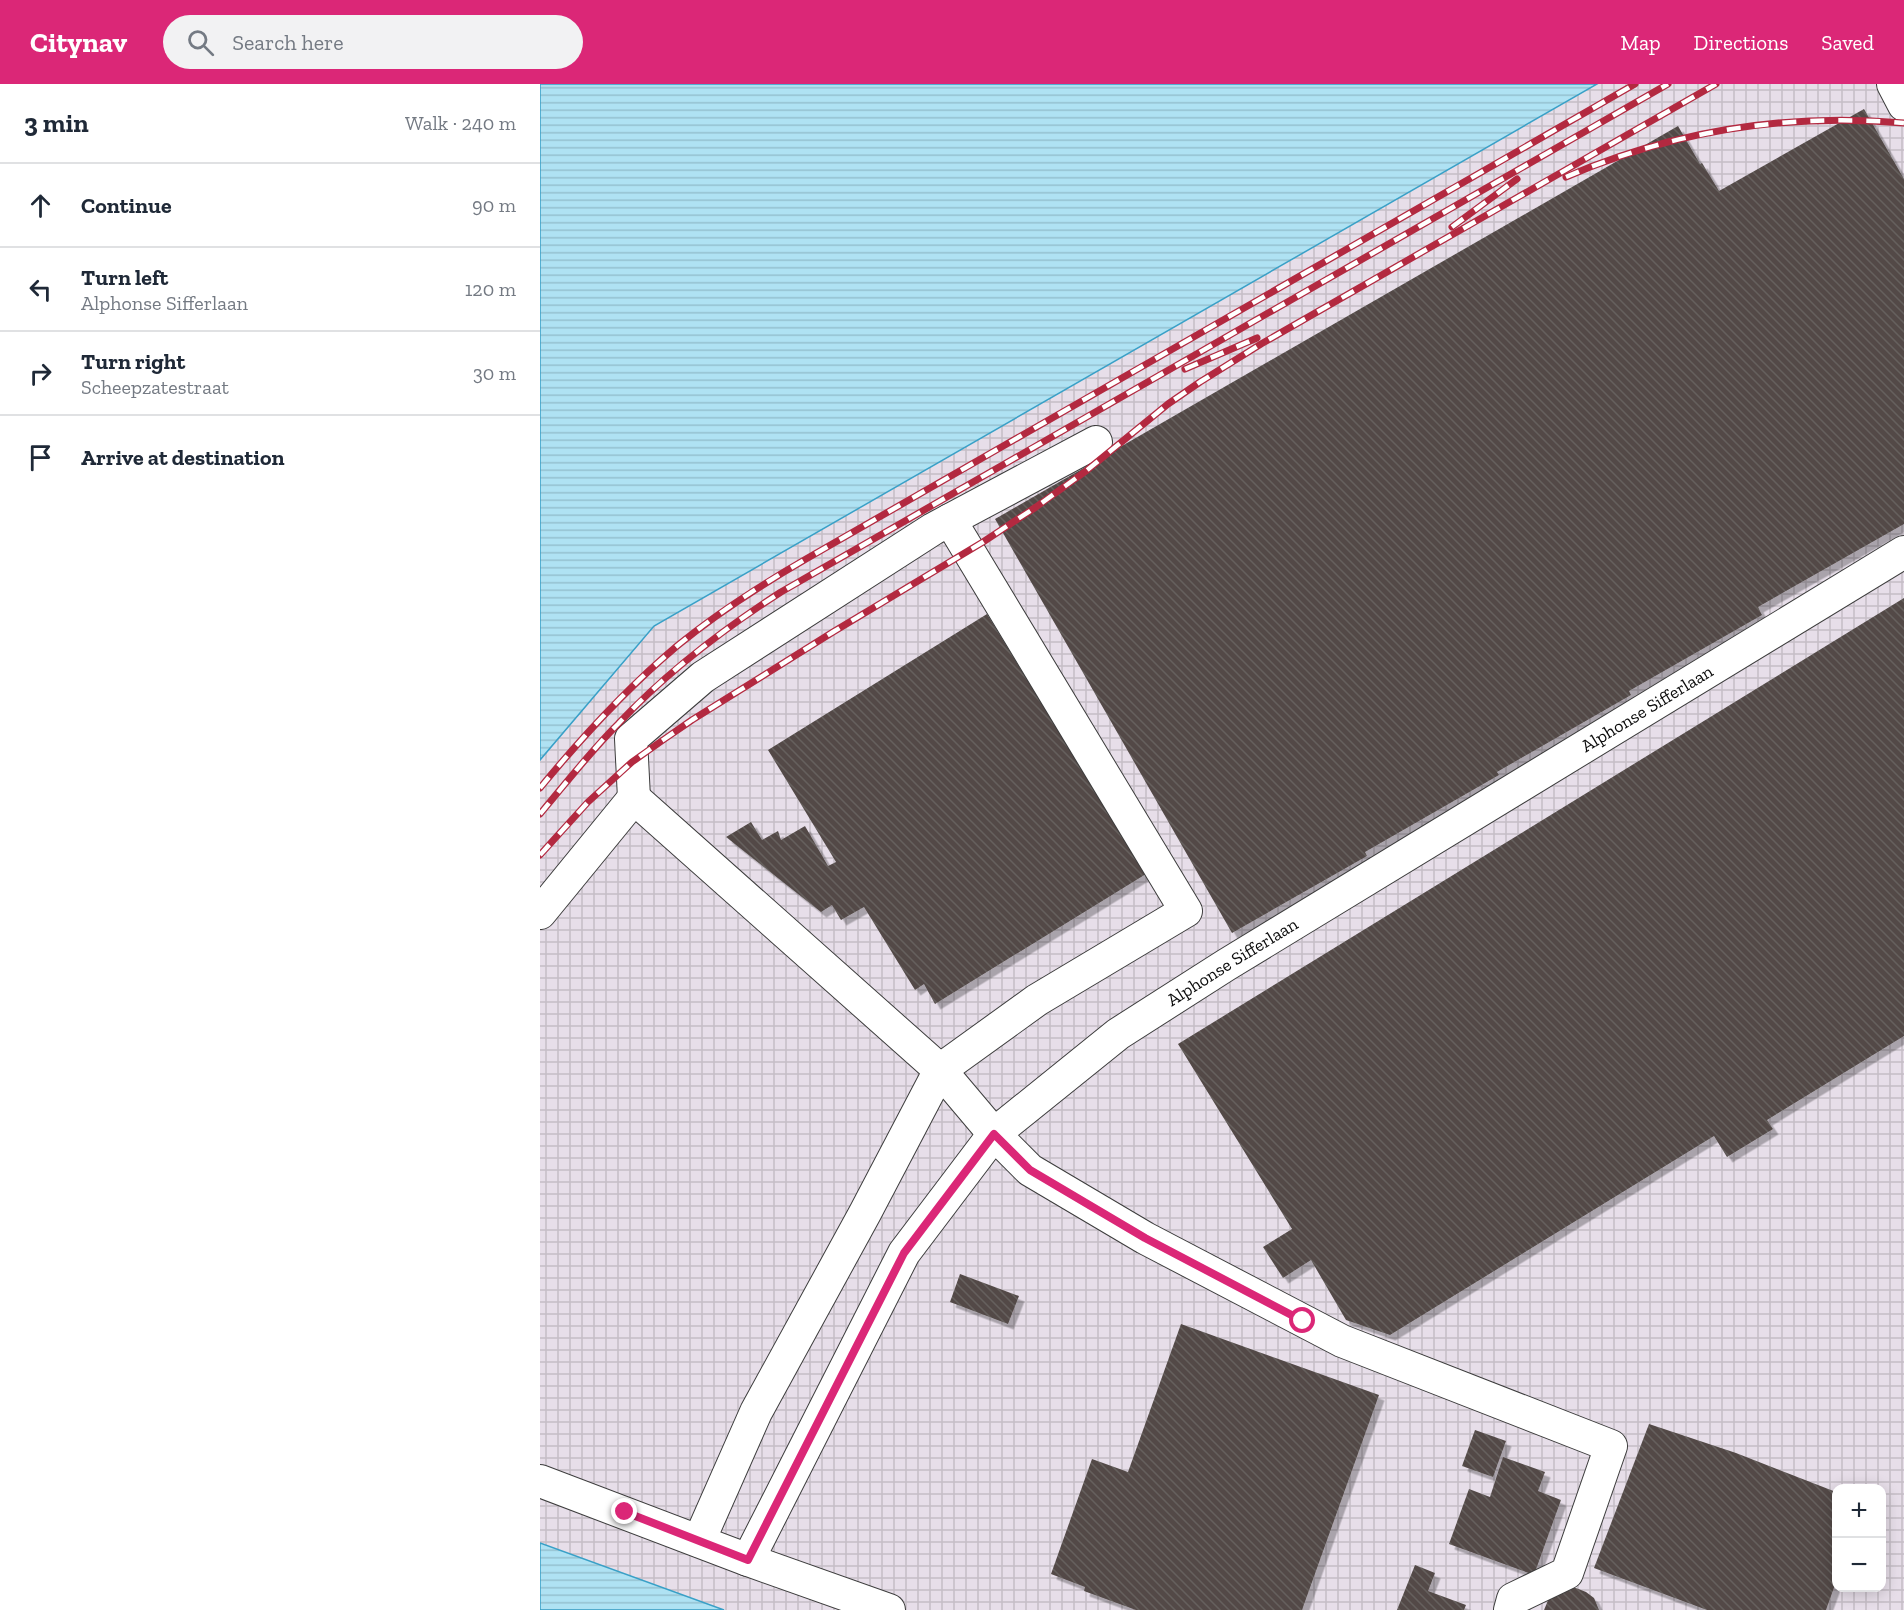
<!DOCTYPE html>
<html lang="en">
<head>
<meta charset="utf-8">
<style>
  :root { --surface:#fff; --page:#f2f2f3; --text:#1f2937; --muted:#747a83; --line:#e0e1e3; --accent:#db2777 }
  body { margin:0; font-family:"Zilla Slab",serif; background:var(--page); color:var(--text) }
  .controls { position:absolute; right:18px; bottom:18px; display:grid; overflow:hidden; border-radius:12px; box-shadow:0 3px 15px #0003 }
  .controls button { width:54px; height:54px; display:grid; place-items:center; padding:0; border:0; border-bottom:2px solid var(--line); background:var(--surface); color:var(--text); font:30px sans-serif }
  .stop { position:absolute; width:18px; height:18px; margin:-14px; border:4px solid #db2777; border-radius:50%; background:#fff }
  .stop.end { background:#db2777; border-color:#fff; box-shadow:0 2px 6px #0008 }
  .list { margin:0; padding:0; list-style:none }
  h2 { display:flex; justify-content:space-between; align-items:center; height:78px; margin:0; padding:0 24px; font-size:26px }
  h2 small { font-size:20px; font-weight:400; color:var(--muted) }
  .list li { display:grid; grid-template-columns:39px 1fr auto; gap:18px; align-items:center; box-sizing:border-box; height:84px; padding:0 24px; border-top:2px solid var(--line) }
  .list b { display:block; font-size:22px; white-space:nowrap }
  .list p { margin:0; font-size:20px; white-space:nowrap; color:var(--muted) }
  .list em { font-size:20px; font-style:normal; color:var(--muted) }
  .icon { flex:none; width:33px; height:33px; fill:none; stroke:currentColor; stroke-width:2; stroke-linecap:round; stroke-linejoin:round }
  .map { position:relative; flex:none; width:1364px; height:1526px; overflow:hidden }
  header { display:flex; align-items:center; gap:36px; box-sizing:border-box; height:84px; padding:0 30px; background:var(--accent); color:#fff }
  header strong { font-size:28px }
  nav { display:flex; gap:33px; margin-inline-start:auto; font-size:21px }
  .search { width:420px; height:54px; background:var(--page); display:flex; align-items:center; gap:15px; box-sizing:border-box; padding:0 21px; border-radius:33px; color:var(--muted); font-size:22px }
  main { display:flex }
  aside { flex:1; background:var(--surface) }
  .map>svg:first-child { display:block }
  .industrial { fill:url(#industrial-grid); fill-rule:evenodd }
  .water { fill:url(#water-rules); stroke:#39a0c7; stroke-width:1.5 }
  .building { fill:url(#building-back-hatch); filter:url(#shadow) }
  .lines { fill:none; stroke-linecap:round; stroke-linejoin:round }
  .minor-casing { stroke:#3d3d3d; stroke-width:34 }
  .minor { stroke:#fff; stroke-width:32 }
  .rail-casing { stroke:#b32940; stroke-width:7 }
  .rail { stroke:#fff; stroke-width:4.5; stroke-dasharray:14; stroke-linecap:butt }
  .route { stroke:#db2777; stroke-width:8 }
  .labels { text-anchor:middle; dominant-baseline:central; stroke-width:6; stroke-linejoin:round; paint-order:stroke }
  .street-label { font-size:18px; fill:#0a0a0a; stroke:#fff }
</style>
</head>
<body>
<header>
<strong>Citynav</strong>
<div class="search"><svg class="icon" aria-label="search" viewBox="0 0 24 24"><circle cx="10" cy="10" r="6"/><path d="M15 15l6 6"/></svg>Search here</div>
<nav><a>Map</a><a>Directions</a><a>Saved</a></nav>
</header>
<main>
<aside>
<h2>3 min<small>Walk · 240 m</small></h2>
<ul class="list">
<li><svg class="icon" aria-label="ahead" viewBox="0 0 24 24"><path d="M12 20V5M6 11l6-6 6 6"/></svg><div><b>Continue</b></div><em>90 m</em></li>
<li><svg class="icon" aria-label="left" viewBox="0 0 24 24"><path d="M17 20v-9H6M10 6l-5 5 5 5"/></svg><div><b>Turn left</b><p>Alphonse Sifferlaan</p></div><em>120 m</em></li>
<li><svg class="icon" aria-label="right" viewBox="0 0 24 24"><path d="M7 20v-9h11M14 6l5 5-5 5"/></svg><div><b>Turn right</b><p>Scheepzatestraat</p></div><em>30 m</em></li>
<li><svg class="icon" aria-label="arrive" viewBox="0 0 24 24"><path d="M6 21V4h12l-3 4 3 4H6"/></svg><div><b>Arrive at destination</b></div></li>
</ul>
</aside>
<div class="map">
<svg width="1364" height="1526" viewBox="0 0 1364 1526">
  <defs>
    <pattern id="industrial-grid" width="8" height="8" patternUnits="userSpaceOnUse" patternTransform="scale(1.5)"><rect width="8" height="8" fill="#e7dee9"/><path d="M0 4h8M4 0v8" fill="none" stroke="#c5bdc6"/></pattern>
    <pattern id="water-rules" width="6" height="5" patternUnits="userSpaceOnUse" patternTransform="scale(1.5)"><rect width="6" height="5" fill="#afe2f3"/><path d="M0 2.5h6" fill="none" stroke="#95c1cf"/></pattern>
    <pattern id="building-back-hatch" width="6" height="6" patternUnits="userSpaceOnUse" patternTransform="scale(1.5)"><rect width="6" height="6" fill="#524a47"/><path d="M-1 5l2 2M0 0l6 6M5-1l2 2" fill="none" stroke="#66605d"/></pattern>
    <filter id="shadow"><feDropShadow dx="5.5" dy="5.5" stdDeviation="0" flood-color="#0004"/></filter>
  </defs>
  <rect width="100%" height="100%" fill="#fef7e8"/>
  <path class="industrial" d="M1057 0H1364V1526H184L0 1459V676L114 542ZM1296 1404H1342V1504H1296Z"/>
  <g class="water">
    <polygon points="0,0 1057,0 114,542 0,676"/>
    <polygon points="0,1459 184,1526 0,1526"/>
  </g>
  <g class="building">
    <polygon points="1324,25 1364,95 1364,440 1218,523 1222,531 1089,607 1091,611 957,688 959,691 825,768 827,772 692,849 455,435 1138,42 1160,80 1162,79 1179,107"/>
    <polygon points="1364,514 1364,952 1227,1036 1233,1045 1187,1073 1174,1052 850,1251 806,1236 771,1176 743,1194 723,1163 752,1145 638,960"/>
    <polygon points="447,530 606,790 395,920 384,900 375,906 324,823 301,836 292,821 281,828 186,753 211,738 222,756 238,747 241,756 265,742 288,782 296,778 228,666"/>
    <polygon points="420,1190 479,1212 468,1240 410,1218"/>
    <polygon points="641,1240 839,1311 762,1526 596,1526 544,1507 545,1503 511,1490 552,1375 588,1388"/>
    <polygon points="1109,1340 1196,1369 1296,1408 1296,1498 1286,1526 1167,1526 1054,1484"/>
    <polygon points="935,1346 966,1357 953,1393 922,1382"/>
    <polygon points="963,1373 1005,1388 998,1407 1021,1416 994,1491 909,1460 929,1405 950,1413"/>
    <polygon points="875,1481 895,1489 888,1507 926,1521 924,1526 857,1526"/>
    <polygon points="1026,1504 1036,1504 1046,1508 1054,1514 1059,1526 1004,1526 1009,1514"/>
  </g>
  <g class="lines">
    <defs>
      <g id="minor">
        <polyline points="1353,0 1364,21"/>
        <polyline points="94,714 91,655 163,593 393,445 556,358"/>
        <polyline points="0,829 94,714 400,986 454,1050 490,1086 605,1154 802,1257 1071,1362 1027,1489 973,1515 970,1526"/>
        <polyline points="0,1397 208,1476 349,1526"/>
        <polyline points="159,1457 216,1328 325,1129 400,986 497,916 646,827 410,436"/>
        <path id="s1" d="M208 1476 364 1169 454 1050 578 950 686 881 1364 468"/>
      </g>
    </defs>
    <use href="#minor" class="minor-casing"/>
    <use href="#minor" class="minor"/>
    <defs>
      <g id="rail">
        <path d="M1026 93C1133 47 1248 29 1364 39"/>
        <polyline points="912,143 977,95"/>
        <polyline points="645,285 717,254"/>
        <path d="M0 704C42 653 86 605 137 562 177 529 221 501 266 475L1095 0"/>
        <path d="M0 730C26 699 50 668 78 640 126 589 182 546 241 508L1128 0"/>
        <polyline points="0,771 48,718 92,678 123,656 152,636 293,548 443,458 496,423 546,387 628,320 660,298 721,260 1176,0"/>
      </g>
    </defs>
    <use href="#rail" class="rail-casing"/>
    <use href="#rail" class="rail"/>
  </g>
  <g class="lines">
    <polyline class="route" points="85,1428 208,1476 364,1169 454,1050 490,1086 605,1154 763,1237"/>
  </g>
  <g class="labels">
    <g class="street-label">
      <text stroke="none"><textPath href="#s1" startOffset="1274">Alphonse Sifferlaan</textPath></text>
      <text stroke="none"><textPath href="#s1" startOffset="788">Alphonse Sifferlaan</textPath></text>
    </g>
  </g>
</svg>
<div class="controls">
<button>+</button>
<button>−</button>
</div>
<div class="stop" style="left:763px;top:1237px"></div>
<div class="stop end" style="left:85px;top:1428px"></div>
</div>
</main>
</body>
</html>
